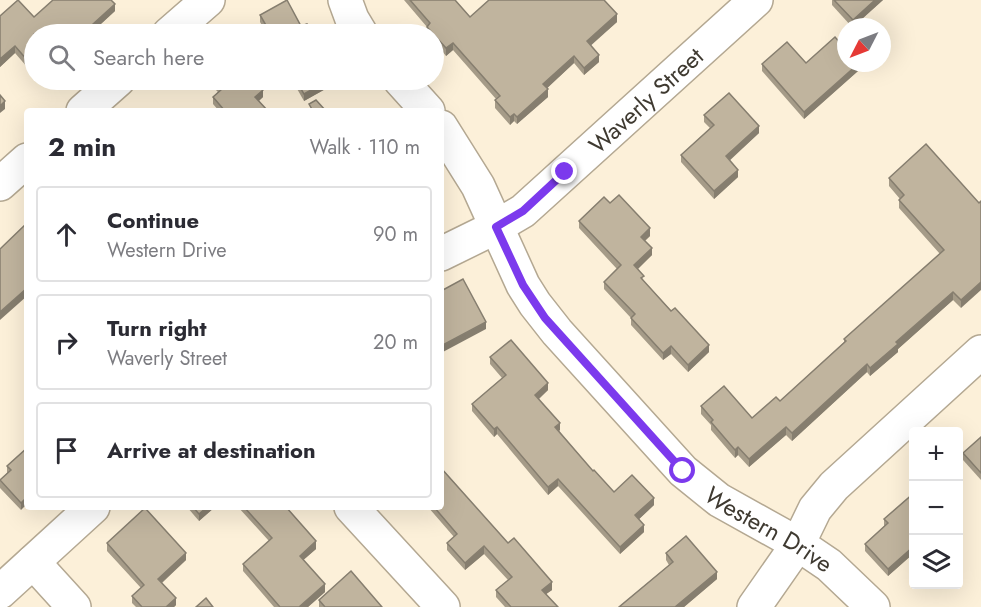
<!DOCTYPE html>
<html lang="en">
<head>
<meta charset="utf-8">
<style>
  :root { --surface:#fff; --page:#f7f7f7; --text:#2b2b33; --muted:#7c7c81; --line:#e1e1e2 }
  body { margin:0; font-family:Jost,sans-serif; background:var(--page); color:var(--text) }
  .controls { position:absolute; right:18px; bottom:18px; display:grid; overflow:hidden; border-radius:6px; box-shadow:0 6px 24px #0002 }
  .controls button { width:54px; height:54px; display:grid; place-items:center; padding:0; border:0; border-bottom:2px solid var(--line); background:var(--surface); color:var(--text); font:30px sans-serif }
  .compass { position:absolute; left:837px; top:18px; width:54px; height:54px; border-radius:50%; background:var(--surface); box-shadow:0 6px 24px #0002; rotate:228deg }
  .stop { position:absolute; width:18px; height:18px; margin:-14px; border:4px solid #7c3aed; border-radius:50%; background:#fff }
  .stop.end { background:#7c3aed; border-color:#fff; box-shadow:0 2px 6px #0008 }
  .list { margin:0; padding:0; list-style:none }
  h2 { display:flex; justify-content:space-between; align-items:center; height:78px; margin:0; padding:0 24px; font-size:26px }
  h2 small { font-size:20px; font-weight:400; color:var(--muted) }
  .list li { display:grid; grid-template-columns:39px 1fr auto; gap:18px; align-items:center; box-sizing:border-box; height:96px; margin:0 12px 12px; padding:0 12px; border:2px solid var(--line); border-radius:6px }
  .list b { display:block; font-size:22px; white-space:nowrap }
  .list p { margin:0; font-size:20px; white-space:nowrap; color:var(--muted) }
  .list em { font-size:20px; font-style:normal; color:var(--muted) }
  .icon { flex:none; width:33px; height:33px; fill:none; stroke:currentColor; stroke-width:2; stroke-linecap:round; stroke-linejoin:round }
  .map { position:relative; flex:none; width:981px; height:607px; overflow:hidden }
  .search { position:absolute; background:var(--surface); box-shadow:0 6px 24px #0002; left:24px; top:24px; width:420px; height:66px; display:flex; align-items:center; gap:15px; box-sizing:border-box; padding:0 21px; border-radius:33px; color:var(--muted); font-size:22px }
  .panel { position:absolute; background:var(--surface); box-shadow:0 6px 24px #0002; left:24px; top:108px; width:420px; height:402px; border-radius:6px }
  .map>svg:first-child { display:block }
  .lines { fill:none; stroke-linecap:round; stroke-linejoin:round }
  .minor-casing { stroke:#b4a892; stroke-width:36 }
  .minor { stroke:#fff; stroke-width:33 }
  .wall { fill:#a59b88 }
  .shaded-wall { fill:#867e6f }
  .building { fill:#c0b49e; stroke:#867e6f; stroke-width:1.5 }
  .route { stroke:#7c3aed; stroke-width:8 }
  .labels { text-anchor:middle; dominant-baseline:central; stroke-width:6; stroke-linejoin:round; paint-order:stroke }
  .street-label { font-size:24px; fill:#3f3a31; stroke:#fff }
</style>
</head>
<body>
<div class="map">
<svg width="981" height="607" viewBox="0 0 981 607">
  <rect width="100%" height="100%" fill="#fcf0d9"/>
  <g class="lines">
    <defs>
      <g id="minor">
        <polyline points="345,0 352,19 361,34"/>
        <polyline points="169,34 208,0"/>
        <polyline points="400,80 428,111"/>
        <polyline points="83,111 118,80"/>
        <path id="s1" d="M441 127 478 186 523 285 535 304 557 332 683 471 719 500 798 544 829 565 873 607"/>
        <polyline points="0,184 27,160"/>
        <path id="s2" d="M441 254 496 227 523 211 756 0"/>
        <polyline points="351,507 443,607"/>
        <polyline points="33,562 74,607"/>
        <polyline points="0,592 93,507"/>
        <polyline points="754,607 798,544 815,509 834,486 981,352"/>
      </g>
    </defs>
    <use href="#minor" class="minor-casing"/>
    <use href="#minor" class="minor"/>
  </g>
  <g class="wall">
    <polygon points="404,0 455,0 470,17 617,22 590,45 599,62 584,75 574,63 547,88 548,97 517,124 514,121 510,125 495,108 495,100 496,99 453,50 446,56 434,41 434,34 427,34 427,27"/>
    <polygon points="832,0 883,0 853,27 852,27 832,5"/>
    <polygon points="115,11 90,34 34,34 34,75 15,53 0,67 0,16 34,17"/>
    <polygon points="260,15 301,26 313,34 267,34 260,22"/>
    <polygon points="806,63 858,71 804,119 762,71 762,64"/>
    <polygon points="206,80 253,80 263,97 259,101 268,111 219,111 213,104 213,97 218,92"/>
    <polygon points="292,80 329,80 329,87 304,101"/>
    <polygon points="704,115 759,133 729,160 738,177 714,199 681,162 681,155 710,128 704,122"/>
    <polygon points="889,178 979,203 961,308 953,300 898,349 898,352 870,376 867,372 792,441 786,435 749,467 738,455 735,458 711,430 711,425 701,414 701,406 752,418 780,401 844,342 844,339 940,254 899,208 899,200 900,199 889,186"/>
    <polygon points="610,203 650,236 645,241 652,255 637,269 644,281 709,352 688,372 671,354 663,360 631,325 631,318 604,289 604,282 617,269 579,228 579,221"/>
    <polygon points="490,357 548,390 539,399 560,430 559,431 593,471 614,492 654,505 639,519 644,532 620,554 558,486 548,495 497,434 494,437 472,411 472,404 502,378 490,364"/>
    <polygon points="981,437 981,480 963,460 963,453"/>
    <polygon points="27,448 21,510 0,488 0,480 7,473 7,466"/>
    <polygon points="441,458 443,467 442,469 508,543 552,590 546,594 558,607 505,607 496,597 496,590 508,580 484,554 465,570 447,550 447,543 454,537 428,507 441,507"/>
    <polygon points="914,493 914,553 888,576 865,551 865,544 884,526 884,519"/>
    <polygon points="187,507 215,507 199,521"/>
    <polygon points="238,507 288,507 288,509 316,549 303,560 325,592 308,607 274,607 243,571 243,564 269,541"/>
    <polygon points="107,543 186,560 162,583 176,605 174,607 136,607 132,603 132,596 141,588 107,551"/>
    <polygon points="666,553 717,579 684,607 619,607 669,565 666,560"/>
    <polygon points="319,600 382,607 319,607"/>
  </g>
  <g class="shaded-wall">
    <polygon points="875,0 883,0 853,27 853,20"/>
    <polygon points="115,4 115,11 90,34 82,34"/>
    <polygon points="617,14 617,22 587,49 587,41"/>
    <polygon points="453,43 453,50 446,56 446,48"/>
    <polygon points="15,46 15,53 0,67 0,59"/>
    <polygon points="599,55 599,62 584,75 584,68"/>
    <polygon points="574,56 574,63 543,92 543,84"/>
    <polygon points="858,64 858,71 804,119 804,112"/>
    <polygon points="329,80 329,87 304,101 304,94"/>
    <polygon points="548,89 548,97 517,124 517,117"/>
    <polygon points="263,90 263,97 255,104 255,97"/>
    <polygon points="5,101 5,109 0,113 0,106"/>
    <polygon points="514,114 514,121 510,125 510,117"/>
    <polygon points="759,126 759,133 726,164 726,156"/>
    <polygon points="738,170 738,177 714,199 714,191"/>
    <polygon points="650,228 650,236 641,244 641,237"/>
    <polygon points="652,248 652,255 634,273 634,265"/>
    <polygon points="981,282 981,290 961,308 961,300"/>
    <polygon points="27,288 27,296 0,320 0,312"/>
    <polygon points="953,292 953,300 898,349 898,352 870,376 870,368 896,342"/>
    <polygon points="486,322 486,329 441,353 441,346"/>
    <polygon points="709,345 709,352 688,372 688,365"/>
    <polygon points="671,346 671,354 663,360 663,353"/>
    <polygon points="867,364 867,372 792,441 792,433"/>
    <polygon points="548,383 548,390 535,402 535,395"/>
    <polygon points="560,423 560,430 555,434 555,427"/>
    <polygon points="497,427 497,434 494,437 494,429"/>
    <polygon points="786,427 786,435 749,467 749,459"/>
    <polygon points="738,447 738,455 735,458 735,450"/>
    <polygon points="443,460 443,467 441,469 441,462"/>
    <polygon points="558,479 558,486 548,495 548,487"/>
    <polygon points="27,497 27,504 21,510 21,503"/>
    <polygon points="654,498 654,505 635,523 635,515"/>
    <polygon points="207,507 215,507 199,521 199,514"/>
    <polygon points="644,525 644,532 620,554 620,547"/>
    <polygon points="316,541 316,549 300,563 300,556"/>
    <polygon points="484,546 484,554 465,570 465,563"/>
    <polygon points="914,546 914,553 888,576 888,569"/>
    <polygon points="186,553 186,560 158,586 158,579"/>
    <polygon points="717,572 717,579 684,607 675,607"/>
    <polygon points="552,582 552,590 542,597 542,590"/>
    <polygon points="325,584 325,592 308,607 299,607"/>
    <polygon points="176,598 176,605 174,607 166,607"/>
  </g>
  <g class="building">
    <polygon points="18,0 34,17 53,0 111,0 115,4 82,34 34,34 34,68 15,46 0,59 0,16"/>
    <polygon points="287,0 301,26 307,24 313,34 271,34 260,15"/>
    <polygon points="410,0 455,0 470,17 489,0 604,0 617,14 587,41 599,55 584,68 574,56 543,84 548,89 517,117 514,114 510,117 495,100 500,96 453,43 446,48 427,27 430,23"/>
    <polygon points="834,0 875,0 853,20"/>
    <polygon points="835,37 846,50 846,63 858,64 804,112 762,64 787,42 806,63"/>
    <polygon points="213,80 253,80 263,90 255,97 268,111 225,111 213,97 222,89"/>
    <polygon points="296,80 329,80 304,94"/>
    <polygon points="729,93 759,126 726,156 738,170 714,191 681,155 714,125 704,115"/>
    <polygon points="0,95 5,101 0,106"/>
    <polygon points="316,100 326,111 313,111 309,104"/>
    <polygon points="926,144 979,203 981,201 981,282 961,300 953,292 896,342 898,344 870,368 867,364 792,433 786,427 749,459 738,447 735,450 711,422 713,420 701,406 724,386 752,418 776,397 780,401 846,341 844,339 944,250 899,200 904,195 889,178"/>
    <polygon points="619,195 650,228 641,237 652,248 634,265 644,276 641,278 671,311 675,308 709,345 688,365 671,346 663,353 631,318 635,314 604,282 621,265 579,221 604,197 610,203"/>
    <polygon points="27,223 27,288 0,312 0,249"/>
    <polygon points="463,279 486,322 441,346 441,314 443,313 441,309 441,291"/>
    <polygon points="511,340 548,383 535,395 560,423 555,427 593,471 594,470 614,492 632,475 654,498 635,515 644,525 620,547 558,479 548,487 497,427 494,429 472,404 506,375 490,357"/>
    <polygon points="981,437 981,473 963,453"/>
    <polygon points="27,448 27,497 21,503 0,480 11,470 7,466"/>
    <polygon points="441,468 508,543 514,538 552,582 542,590 558,607 511,607 496,590 512,577 484,546 465,563 447,543 457,534 434,507 441,507"/>
    <polygon points="914,493 914,546 888,569 865,544 888,523 884,519"/>
    <polygon points="193,507 207,507 199,514"/>
    <polygon points="244,507 286,507 316,541 300,556 325,584 299,607 280,607 243,564 272,538"/>
    <polygon points="145,508 186,553 158,579 176,598 166,607 142,607 132,596 144,585 107,543"/>
    <polygon points="686,536 717,572 675,607 619,607 673,562 666,553"/>
    <polygon points="351,571 382,607 325,607 319,600"/>
    <polygon points="206,598 213,607 196,607"/>
  </g>
  <g class="lines">
    <polyline class="route" points="565,172 523,211 496,227 523,285 545,318 683,471"/>
  </g>
  <g class="labels">
    <g class="street-label">
      <text stroke="none"><textPath href="#s2" startOffset="258">Waverly Street</textPath></text>
      <text stroke="none"><textPath href="#s1" startOffset="528">Western Drive</textPath></text>
    </g>
  </g>
</svg>
<div class="controls">
<button>+</button>
<button>−</button>
<button><svg class="icon" aria-label="layers" viewBox="0 0 24 24"><path d="M12 4l9 5-9 5-9-5zM3 14l9 5 9-5"/></svg></button>
</div>
<svg class="compass" viewBox="-18 -18 36 36"><path d="M0-13l5 13h-10z" fill="#e53935"/><path d="M0 13l5-13h-10z" fill="#7c7c81"/></svg>
<div class="stop" style="left:683px;top:471px"></div>
<div class="stop end" style="left:565px;top:172px"></div>
<div class="search"><svg class="icon" aria-label="search" viewBox="0 0 24 24"><circle cx="10" cy="10" r="6"/><path d="M15 15l6 6"/></svg>Search here</div>
<section class="panel">
<h2>2 min<small>Walk · 110 m</small></h2>
<ul class="list">
<li><svg class="icon" aria-label="ahead" viewBox="0 0 24 24"><path d="M12 20V5M6 11l6-6 6 6"/></svg><div><b>Continue</b><p>Western Drive</p></div><em>90 m</em></li>
<li><svg class="icon" aria-label="right" viewBox="0 0 24 24"><path d="M7 20v-9h11M14 6l5 5-5 5"/></svg><div><b>Turn right</b><p>Waverly Street</p></div><em>20 m</em></li>
<li><svg class="icon" aria-label="arrive" viewBox="0 0 24 24"><path d="M6 21V4h12l-3 4 3 4H6"/></svg><div><b>Arrive at destination</b></div></li>
</ul>
</section>
</div>
</body>
</html>
